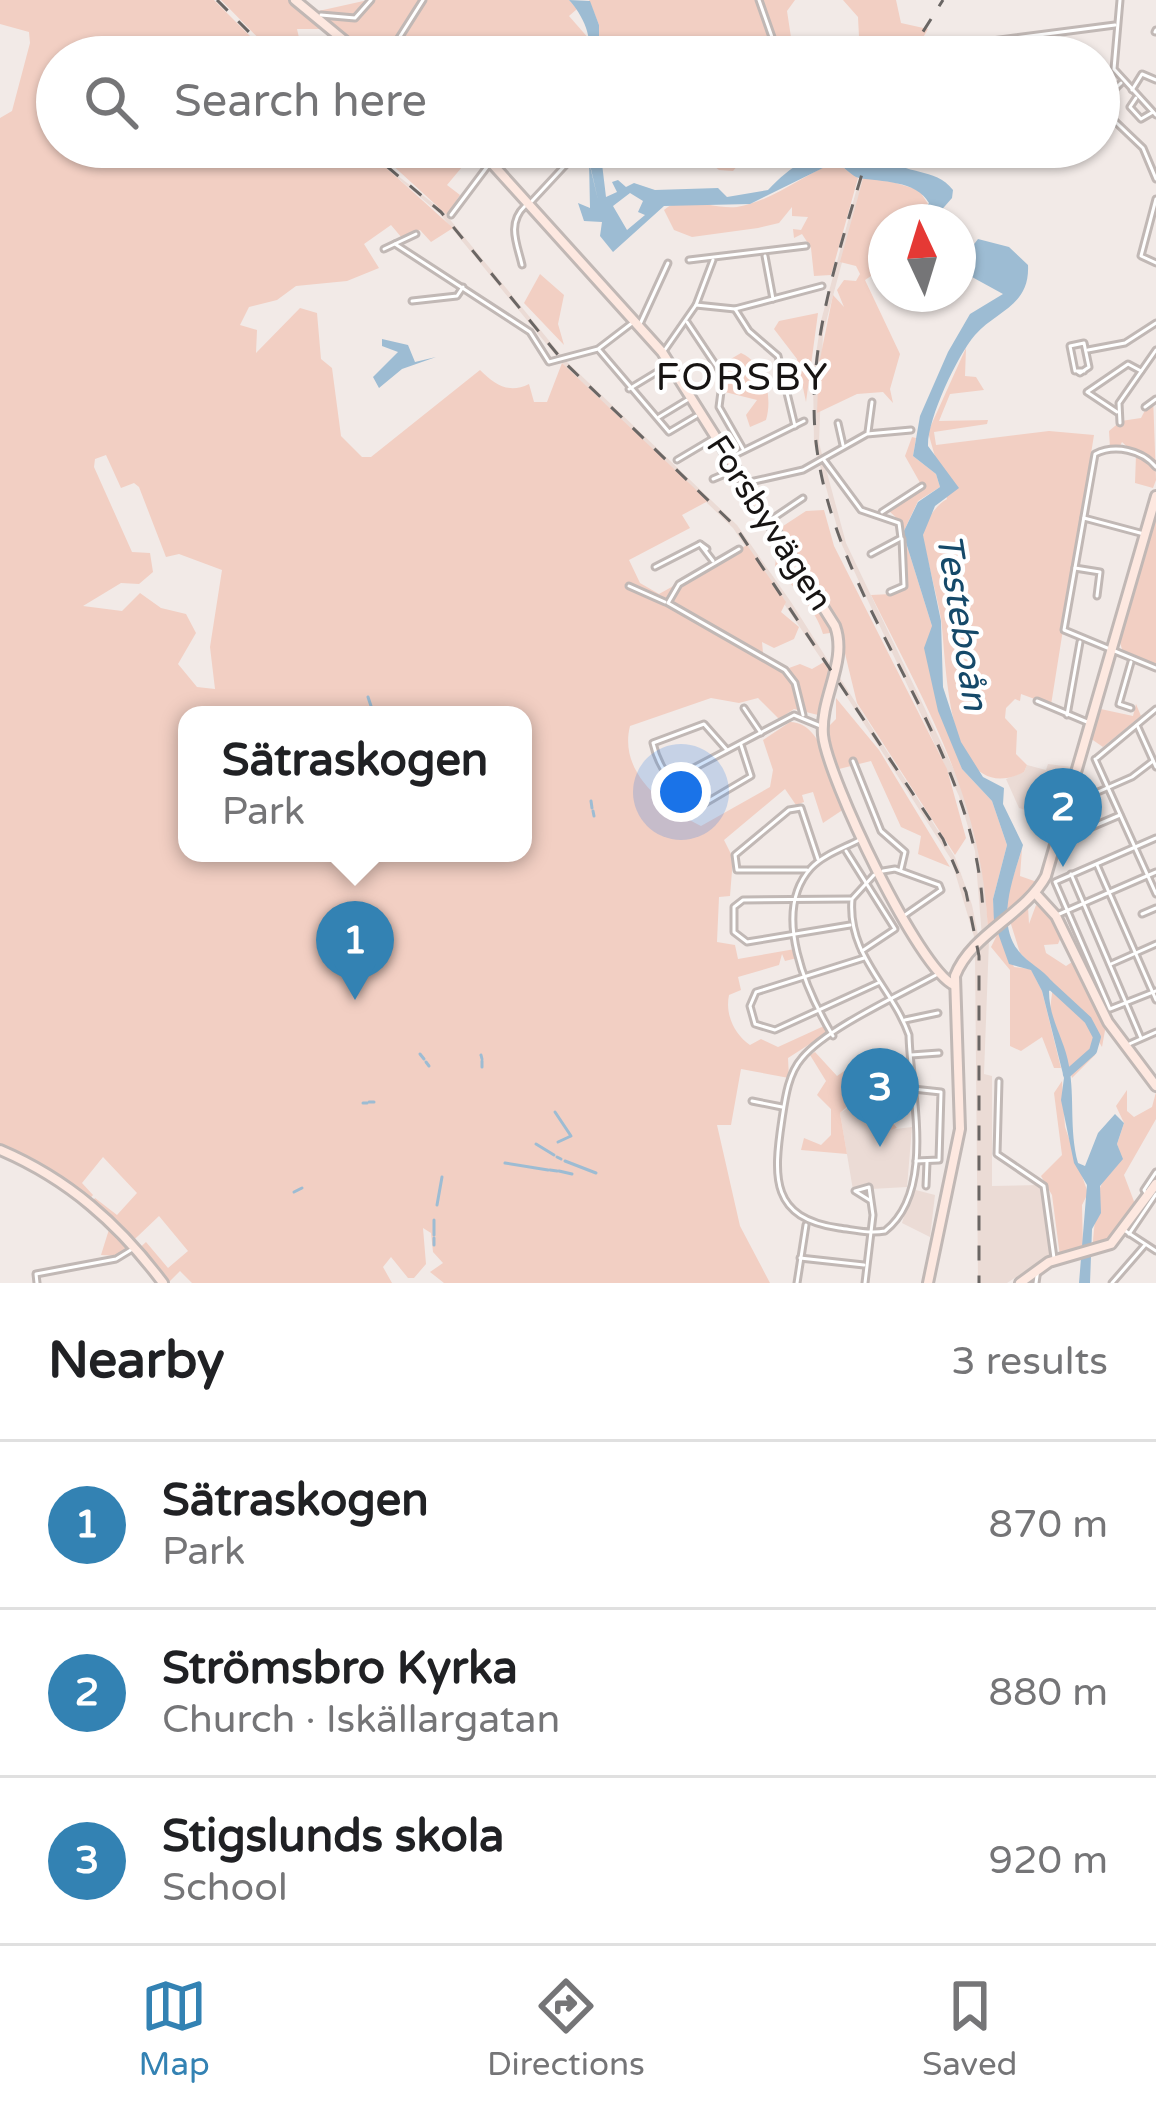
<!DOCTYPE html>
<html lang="en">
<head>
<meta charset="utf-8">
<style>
  :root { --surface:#fff; --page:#f6f6f6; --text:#202124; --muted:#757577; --line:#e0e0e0; --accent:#3382b3 }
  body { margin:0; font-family:"Varela Round",sans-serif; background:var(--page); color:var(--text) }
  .compass { position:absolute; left:868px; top:204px; width:108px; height:108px; border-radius:50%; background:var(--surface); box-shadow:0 3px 9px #0004; rotate:356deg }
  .you { position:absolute; left:681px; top:792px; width:42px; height:42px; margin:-30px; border:9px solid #fff; border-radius:50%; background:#1a73e8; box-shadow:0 0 0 18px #1a73e833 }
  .badge { display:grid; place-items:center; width:78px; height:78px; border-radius:50%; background:var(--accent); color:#fff; font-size:39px; font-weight:700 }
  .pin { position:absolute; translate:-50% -99px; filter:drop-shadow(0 3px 6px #0008) }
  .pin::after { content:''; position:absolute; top:63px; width:42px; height:36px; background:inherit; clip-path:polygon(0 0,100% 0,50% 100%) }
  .popup { position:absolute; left:178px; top:706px; width:354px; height:156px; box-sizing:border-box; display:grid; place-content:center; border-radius:24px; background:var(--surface); filter:drop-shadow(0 3px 9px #0005); font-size:39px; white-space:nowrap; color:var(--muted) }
  .popup b { font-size:45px; color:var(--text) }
  .popup::after { content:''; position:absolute; left:50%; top:100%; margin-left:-24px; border:24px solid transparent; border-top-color:var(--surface) }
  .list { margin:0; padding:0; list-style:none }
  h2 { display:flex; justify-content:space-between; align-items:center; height:156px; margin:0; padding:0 48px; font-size:51px }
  h2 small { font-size:39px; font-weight:400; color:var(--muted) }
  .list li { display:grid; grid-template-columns:78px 1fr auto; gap:36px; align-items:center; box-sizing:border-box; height:168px; padding:0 48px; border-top:3px solid var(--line) }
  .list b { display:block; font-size:45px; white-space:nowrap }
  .list p { margin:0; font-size:39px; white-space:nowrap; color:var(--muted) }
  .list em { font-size:39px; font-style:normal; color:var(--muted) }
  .icon { flex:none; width:66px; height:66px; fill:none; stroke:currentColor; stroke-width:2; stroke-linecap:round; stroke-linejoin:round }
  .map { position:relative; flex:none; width:1156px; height:1283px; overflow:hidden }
  .search { position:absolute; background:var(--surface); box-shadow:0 3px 9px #0004; left:36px; right:36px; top:36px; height:132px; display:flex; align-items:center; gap:30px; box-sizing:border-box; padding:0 42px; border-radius:66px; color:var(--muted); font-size:45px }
  .sheet { height:660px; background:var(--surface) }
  nav { display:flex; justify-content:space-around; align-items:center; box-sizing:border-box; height:168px; border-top:3px solid var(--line); background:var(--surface); font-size:33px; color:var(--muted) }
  nav a { display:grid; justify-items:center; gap:6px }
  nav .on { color:var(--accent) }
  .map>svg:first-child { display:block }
  .built { fill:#ebdbd5 }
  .green { fill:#f2cfc3; fill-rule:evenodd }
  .water { fill:#9dbcd3; fill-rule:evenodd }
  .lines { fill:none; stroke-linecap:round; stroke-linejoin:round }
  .stream { stroke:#9dbcd3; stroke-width:3 }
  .river { stroke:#9dbcd3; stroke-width:8 }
  .street-casing { stroke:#c1b8b5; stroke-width:9 }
  .secondary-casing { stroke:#c1b8b5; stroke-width:14 }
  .street { stroke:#fff; stroke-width:3 }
  .secondary { stroke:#fde8e0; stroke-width:8 }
  .rail { stroke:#6a6664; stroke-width:3; stroke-dasharray:15 15; stroke-linecap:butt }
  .labels { text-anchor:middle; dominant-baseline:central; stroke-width:9; stroke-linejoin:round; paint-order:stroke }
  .street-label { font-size:33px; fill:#171413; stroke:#fff }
  .water-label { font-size:36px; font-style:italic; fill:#154969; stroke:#fff }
  .quarter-label { font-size:39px; letter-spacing:3px; fill:#171413; stroke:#fff }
</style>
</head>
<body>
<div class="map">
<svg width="1156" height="1283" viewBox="0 0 1156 1283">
  <rect width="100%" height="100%" fill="#f2eae7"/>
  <g class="built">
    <polygon points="361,147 443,211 565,360 737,525 791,602 834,670 832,675 733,528 562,363 440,214"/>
    <polygon points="873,147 823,333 819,443 846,543 967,797 985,880 988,932 982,937 975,851 959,796 842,545 814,444 813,374 821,321 865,158"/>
    <polygon points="838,675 955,857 972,905 979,940 976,943 951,859 836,680"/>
    <polygon points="1048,764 1072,767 1058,820 1019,808 1006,779 1024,772 1027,765 1046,770"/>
    <polygon points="989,940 984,1074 992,1076 992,1186 1040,1185 1050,1255 1007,1283 978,1283 975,954"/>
    <polygon points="854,1104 896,1129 912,1127 907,1187 853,1190 840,1113"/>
    <polygon points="912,1189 935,1195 930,1237 902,1223"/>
  </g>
  <g class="green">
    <path d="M0 0H214L271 57H57V147H469L472 155 447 185 460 195 447 215 378 152 372 155 453 228 431 242 420 230 402 238 391 225 364 244 379 268 347 281 296 286 277 300 249 307 240 325 257 330 256 353 300 308 317 313 321 359 332 368 341 436 362 457H371L480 370C495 385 509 394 529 384L534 402H547L562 363 708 501 682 515 690 528 629 560 640 583 659 594 747 545 786 602 781 612 799 627 794 639 774 648 762 642 763 653 789 668 800 664 812 669 824 662 831 674 822 716 794 709 779 719 758 698 739 703 711 698 630 726C618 774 666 808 701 826L770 787 773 770 763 740 790 722C824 722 832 782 844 809L823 823 813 792 802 795 804 802 796 805 785 789 724 840 733 858 730 896 719 897 717 942 735 945 738 959 795 949 797 958 785 961 782 954 779 965 738 977 741 990 729 995C725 1014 734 1034 750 1045L761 1039 778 1047 824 1026 827 1033 788 1058 789 1078 741 1069 731 1125H717L740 1226 770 1283H444L430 1272 443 1263 433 1252 431 1233 423 1228 426 1264 414 1278H408L391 1257 383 1267 392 1283H192L180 1271 168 1283H156L134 1253 146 1242 168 1268 188 1251 159 1216 117 1256 101 1255 111 1223 90 1205 95 1198 117 1215 137 1193 103 1157 82 1183 93 1195 87 1202 0 1150V118L12 111 30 43 29 32 0 24ZM106 455 121 488 134 483 139 487 166 557 179 554 222 570 210 647 215 689 197 687 178 664 196 633 186 614 161 608 140 593 122 611 83 606 121 583 139 584 153 572 150 553 132 552 94 467 95 459ZM187 715H523V853H187Z"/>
    <polygon points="221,0 288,0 320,29 297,29 302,51 334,42 355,57 277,57"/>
    <polygon points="368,0 569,0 577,9 569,16 590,40 589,54 367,57 314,12"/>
    <polygon points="589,0 795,0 787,11 794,57 599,57 599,25"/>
    <polygon points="843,0 896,0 901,23 928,29 918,46 928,57 860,57 858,17"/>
    <polygon points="518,147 567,147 551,160 523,164"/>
    <polygon points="718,147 764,147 749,152 733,171 719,170 695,151"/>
    <path d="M835 162 858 178 831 275 814 276 811 248 802 234 794 238 793 229 801 230 808 217 792 216V207L779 223 758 228 692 237 674 230 664 210C683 193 713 210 737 207 773 201 801 176 835 162Z"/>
    <polygon points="876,177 919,190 928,204 917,222 886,222 886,266 865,280 900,354 890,389 893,403 883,392 857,394 817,413 819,364 833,295 844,307 837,290 844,280 856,281 860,274 856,266 840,262 863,179"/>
    <polygon points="540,274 564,295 558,324 564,345 524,303"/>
    <polygon points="818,313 806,402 797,359 774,329 779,321"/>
    <path d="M966 348 965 376 976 377 984 390 950 394 939 421 988 420 987 424 934 432 936 445 1049 431 1094 435 1051 705 1021 694 1020 701 1015 699 1006 708 1005 718 1017 731 1016 754 1027 765 1024 772C946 811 947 664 941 618 939 604 923 542 923 536 924 522 936 505 947 499L928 432Z"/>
    <path d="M741 353C765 364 773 396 766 420L750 427 746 415 757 400 725 392 724 363Z"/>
    <polygon points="1153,395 1156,480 1153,488 1135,483 1136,455 1122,442 1119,448 1110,447 1109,431 1121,421 1141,418"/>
    <path d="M912 437 916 438 913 456 936 474 940 487 918 501 903 533 932 626 936 698 962 769 992 801 1007 845 993 899 995 925 988 932C983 802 928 709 871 595L891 594 907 586 901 522 889 511 923 488 905 456Z"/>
    <polygon points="824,510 834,546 947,769 966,838 955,855 857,703 839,629 777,530 806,511"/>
    <polygon points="1156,517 1156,664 1123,653 1119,639"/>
    <path d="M783 556 831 624 830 633 823 634C816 609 793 586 775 567L776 558Z"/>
    <polygon points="836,698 879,750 950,867 918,854 921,836 901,827 871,761 835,770 828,727 836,719"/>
    <polygon points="1136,704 1141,716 1103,747 1087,736 1096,708 1133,716"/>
    <polygon points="1022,849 1020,876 1037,882 1008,913 1006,899"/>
    <polygon points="1036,905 1046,910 1061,937 1058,944 1044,945 1046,953 1066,966 1075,960 1106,1025 1102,1047 1096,1037 1090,1049 1095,1055 1072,1078 1050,1010 1053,985 1020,953 1010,921 1028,907 1029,924"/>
    <polygon points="998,933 1014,967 1031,969 1042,991 1061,1068 1054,1068 1042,1037 1021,1051 1010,1046 1010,970 991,947"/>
    <polygon points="815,1052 837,1076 866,1056 876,1056 882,1064 881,1109 897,1128 886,1131 883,1123 860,1115 858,1105 850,1104 840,1113 847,1154 801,1150 804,1138 821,1145 831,1135 831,1109 817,1095 826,1081 810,1055"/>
    <polygon points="1062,1081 1065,1127 1088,1193 1082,1205 1083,1250 1060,1256 1052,1195 1041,1176 1062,1155 1054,1093"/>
    <path d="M1127 1090V1111L1134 1117 1152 1107 1156 1092V1119L1124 1175 1135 1204 1116 1234 1093 1248C1092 1243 1098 1192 1100 1188 1107 1169 1127 1168 1117 1144L1124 1123 1116 1106Z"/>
  </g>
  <g class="water">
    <path d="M569 0 590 1 599 25V57H585C596 41 582 14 569 0Z"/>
    <path d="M586 147H600L606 197 617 192 612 182 618 180 626 187 634 183 655 190 718 188 727 197 768 190C792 165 810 153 848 150L855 161 886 155C904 177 935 166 953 190L952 198 931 222H917L929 203C916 180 881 182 859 178 851 176 844 166 835 162L750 204 664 206 613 252 600 236 602 222 584 221 578 203 590 208 589 162 598 200ZM630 193 643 201 638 212 645 215 627 230 613 206Z"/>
    <path d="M978 239 1009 247 1028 265C1030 306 997 310 975 335 957 356 927 420 928 446L959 488 935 506 923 535 941 621 943 687 961 742 983 777 1004 788 1003 804 1023 845C1014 877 993 925 1022 955 1034 967 1046 971 1056 987L1049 991C1049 1020 1065 1040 1069 1066 1075 1099 1069 1129 1078 1163L1085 1166 1098 1133 1115 1114 1124 1123 1117 1144 1123 1159 1100 1186 1101 1213 1092 1229 1090 1283H1079L1087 1185 1074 1163 1061 1100 1064 1078 1042 991 1031 970 1009 964 994 922 993 899 1007 845 992 801 962 769 938 711 924 648 932 626 903 533 918 502 940 487 936 474 913 456 920 416 948 352 970 314 1003 294 972 277 958 282V265Z"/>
    <polygon points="382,339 408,345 415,362 436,357 402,369 379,388 373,377 398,352 382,346"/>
  </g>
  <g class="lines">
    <g class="stream">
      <polyline points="368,697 374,715"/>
      <polyline points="591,801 592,808"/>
      <polyline points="593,811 594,816"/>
      <polyline points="285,854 290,856"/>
      <polyline points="420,1054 424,1059"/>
      <polyline points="481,1055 482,1059"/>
      <polyline points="482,1061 482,1067"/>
      <polyline points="426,1062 429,1066"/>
      <polyline points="369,1102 374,1102"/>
      <polyline points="363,1103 367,1103"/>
      <polyline points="555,1112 571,1136 558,1142"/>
      <polyline points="536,1144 554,1155"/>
      <polyline points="557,1157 561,1159"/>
      <polyline points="565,1161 596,1173"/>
      <polyline points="505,1163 548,1170"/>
      <polyline points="550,1170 557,1171"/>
      <polyline points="559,1171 572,1174"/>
      <polyline points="294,1192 302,1188"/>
      <polyline points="437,1205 442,1177"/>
      <polyline points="434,1235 434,1220"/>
      <polyline points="434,1238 434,1245"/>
    </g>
    <polyline class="river" points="1049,984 1088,1020 1097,1037 1093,1051 1067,1074"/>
    <defs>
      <g id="street">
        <polyline points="759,0 779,57"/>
        <polyline points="1120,0 1114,69 1156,115"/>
        <polyline points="321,15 355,18 371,0"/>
        <polyline points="1155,32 1156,30"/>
        <polyline points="387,57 423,0"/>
        <polyline points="933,57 992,41 1115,25"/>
        <polyline points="1132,90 1142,74 1156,80"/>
        <polyline points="1136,98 1130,107 1141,119 1153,112"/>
        <polyline points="1099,104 1121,83"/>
        <polyline points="1099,106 1143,148 1156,179"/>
        <polyline points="609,147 623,156 715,147"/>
        <polyline points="1156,199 1141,256 1156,263"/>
        <polyline points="532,201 572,158 573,149"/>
        <polyline points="451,215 490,163"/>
        <polyline points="395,244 530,332 549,362 598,349 632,323"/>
        <polyline points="384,249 416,234"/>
        <polyline points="765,256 773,299"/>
        <path d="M520 257 522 265C518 246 506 224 525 206"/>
        <polyline points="689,260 806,246"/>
        <polyline points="412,301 457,296 463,287"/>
        <polyline points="696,305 735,309 822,286"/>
        <polyline points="735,309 749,331 778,356 795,426"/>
        <polyline points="687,322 723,376 719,407 743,449"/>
        <polyline points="640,324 668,263"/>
        <polyline points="599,350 669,432 696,416"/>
        <polyline points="1088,350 1125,343 1156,323"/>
        <polyline points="664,351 696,305 713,260"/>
        <polyline points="1075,371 1070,346 1084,343 1089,367 1080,373 1077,371 1084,371"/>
        <polyline points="629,389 657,372"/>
        <polyline points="1145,407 1156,399"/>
        <polyline points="1117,412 1087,392 1128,364 1141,371"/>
        <polyline points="659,417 687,400"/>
        <polyline points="838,423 843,445"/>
        <polyline points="1120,423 1119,403 1156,350"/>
        <polyline points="868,432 872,402"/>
        <polyline points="733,456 804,421"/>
        <polyline points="677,460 714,438"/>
        <polyline points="824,460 861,510 899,523 901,538 871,554"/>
        <path d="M1156 467C1142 450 1115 444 1095 454L1064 630 1156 668"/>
        <polyline points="713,479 732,471"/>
        <polyline points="750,482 803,470 867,434 911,430"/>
        <polyline points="882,512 922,486"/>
        <polyline points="1084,518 1144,534"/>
        <polyline points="769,521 803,498"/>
        <polyline points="707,549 700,544 713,561"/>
        <polyline points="739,549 679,584 668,603 785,670 795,683 803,715"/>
        <polyline points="655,567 700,544"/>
        <polyline points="1075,568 1100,572 1097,596"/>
        <polyline points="629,586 665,602"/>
        <polyline points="890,592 904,586 902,539"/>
        <polyline points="1037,701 1087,722"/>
        <polyline points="744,708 761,733"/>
        <polyline points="1131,708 1119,704 1131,662"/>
        <polyline points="1067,715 1080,642"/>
        <polyline points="1137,725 1156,767"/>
        <path d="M727 750 704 724 653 743C659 770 677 793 702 805L751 776 741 745"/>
        <polyline points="1097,758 1156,709"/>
        <polyline points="1095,759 1156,894"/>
        <polyline points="853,761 881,831 905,852 901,869"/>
        <polyline points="673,779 794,715 823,727"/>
        <polyline points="1075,802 1132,777 1153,761"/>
        <polyline points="1087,829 1120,815"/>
        <polyline points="1156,838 1055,882 1110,1009 1156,991"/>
        <polyline points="846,851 895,929 862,951"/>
        <polyline points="1097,865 1156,1000"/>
        <polyline points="807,870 737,870 735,855 789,810 801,808 818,859"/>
        <polyline points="883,871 895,869 939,885 941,890 905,915"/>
        <polyline points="1071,874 1141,1038"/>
        <path d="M874 875 852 899C847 955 892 987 909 1035 910 1091 937 1190 885 1231 870 1234 855 1230 839 1228 771 1218 773 1179 782 1119 785 1099 788 1074 802 1058 827 1028 900 995 936 975"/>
        <polyline points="850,899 743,900 734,907 734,932 747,942 850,925"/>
        <polyline points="1142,914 1156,908"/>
        <polyline points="1057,915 1156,872"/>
        <polyline points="864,958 756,992 750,1006 755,1024 775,1030 878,983"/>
        <polyline points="1111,964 1156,944"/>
        <polyline points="905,1020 938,1013"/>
        <path d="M833 1036C808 994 770 913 811 868 823 855 844 848 859 840"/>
        <polyline points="1127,1045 1156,1032"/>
        <polyline points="911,1055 939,1053"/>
        <polyline points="999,1081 997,1154 1044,1186 1054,1258"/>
        <polyline points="913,1089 941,1092 939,1160 916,1161"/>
        <polyline points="752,1101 782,1107"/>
        <polyline points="926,1186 927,1162"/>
        <polyline points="1147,1195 1144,1190 1156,1172"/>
        <polyline points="1124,1230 1156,1251"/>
        <polyline points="1129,1234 1156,1194"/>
        <polyline points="800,1258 864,1265"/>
        <polyline points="37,1283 36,1274 116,1259 134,1248"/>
        <polyline points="797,1283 806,1225"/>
        <polyline points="865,1283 873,1215 869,1187 855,1191 871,1201"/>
        <polyline points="1036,1283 1038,1269"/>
        <polyline points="1112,1283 1145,1245"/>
      </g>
      <g id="secondary">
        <polyline points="295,0 364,57"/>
        <path d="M477 147 662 352 835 626C848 662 820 697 823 735 827 777 919 970 954 985"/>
        <polyline points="1035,893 1056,916 1108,1022 1156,1086"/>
        <path d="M0 1150C68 1179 119 1224 163 1283"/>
        <path d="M928 1283 960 1129 955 976C971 934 1025 915 1046 876L1156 496"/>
        <polyline points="1020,1283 1049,1262 1111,1244 1156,1184"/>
      </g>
    </defs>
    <use href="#street" class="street-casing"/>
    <use href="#secondary" class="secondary-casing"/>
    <use href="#street" class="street"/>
    <use href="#secondary" class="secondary"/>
    <g class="rail">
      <polyline points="217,0 274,57"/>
      <polyline points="907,57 943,0"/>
      <polyline points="364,147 441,212 563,361 735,526 943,839 966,892 979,956 979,1283"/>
      <path d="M870 147C843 240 805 343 816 442 835 609 974 737 983 911"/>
    </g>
  </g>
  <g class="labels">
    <g class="street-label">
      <text transform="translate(769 523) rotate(57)">Forsbyvägen</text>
    </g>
    <g class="water-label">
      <text transform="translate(962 622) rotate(81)">Testeboån</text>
    </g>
    <g class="quarter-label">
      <text x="743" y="377">FORSBY</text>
    </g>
  </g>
</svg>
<svg class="compass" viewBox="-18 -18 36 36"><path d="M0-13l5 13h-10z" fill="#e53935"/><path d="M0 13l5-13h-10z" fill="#757577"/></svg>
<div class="you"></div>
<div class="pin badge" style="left:355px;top:1000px">1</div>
<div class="popup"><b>Sätraskogen</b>Park</div>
<div class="pin badge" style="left:1063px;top:867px">2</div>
<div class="pin badge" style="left:880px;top:1147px">3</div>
<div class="search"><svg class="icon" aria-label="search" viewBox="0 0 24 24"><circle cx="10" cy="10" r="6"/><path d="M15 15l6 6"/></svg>Search here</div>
</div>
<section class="sheet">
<h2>Nearby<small>3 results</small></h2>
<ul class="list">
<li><span class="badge">1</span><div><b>Sätraskogen</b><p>Park</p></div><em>870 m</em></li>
<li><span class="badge">2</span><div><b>Strömsbro Kyrka</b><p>Church · Iskällargatan</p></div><em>880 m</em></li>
<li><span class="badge">3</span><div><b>Stigslunds skola</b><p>School</p></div><em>920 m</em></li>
</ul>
</section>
<nav>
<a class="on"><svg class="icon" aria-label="map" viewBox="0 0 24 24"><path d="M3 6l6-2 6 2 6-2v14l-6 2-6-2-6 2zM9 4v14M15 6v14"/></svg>Map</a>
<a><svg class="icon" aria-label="directions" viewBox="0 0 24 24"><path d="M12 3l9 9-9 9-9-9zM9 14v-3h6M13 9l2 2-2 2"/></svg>Directions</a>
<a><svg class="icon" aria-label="saved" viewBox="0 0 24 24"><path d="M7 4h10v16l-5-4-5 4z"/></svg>Saved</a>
</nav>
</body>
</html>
